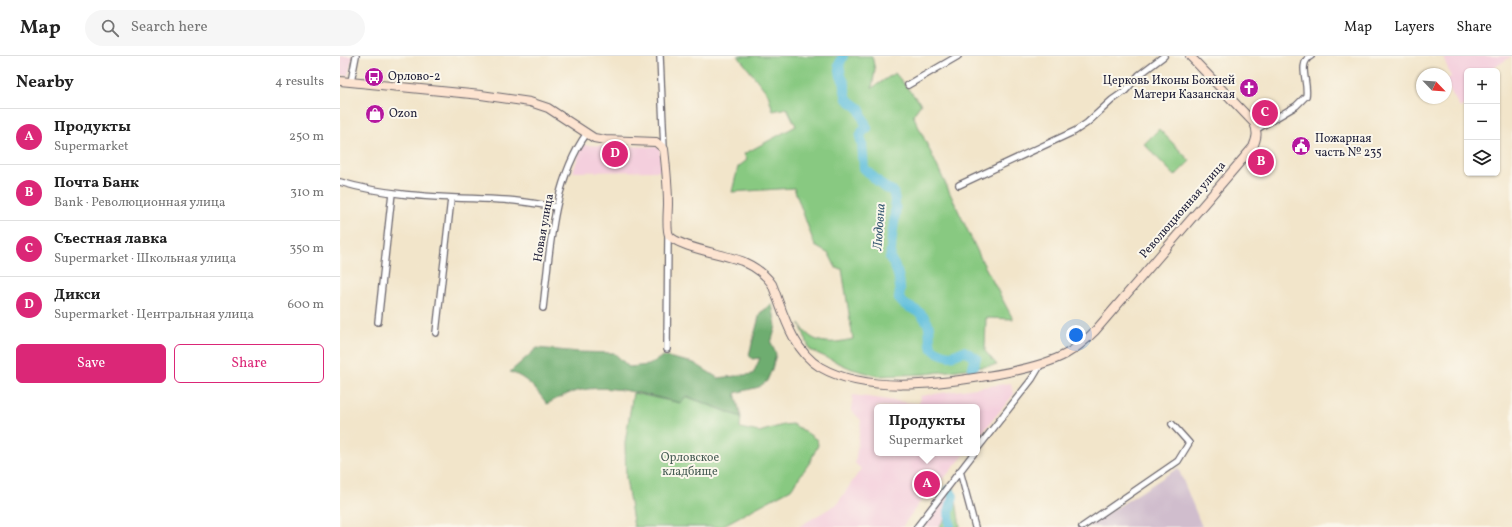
<!DOCTYPE html>
<html lang="en">
<head>
<meta charset="utf-8">
<style>
  :root { --surface:#fff; --page:#f6f6f6; --text:#222; --muted:#767676; --line:#e0e0e0; --accent:#db2777 }
  body { margin:0; font-family:Vollkorn,serif; background:var(--page); color:var(--text) }
  .controls { position:absolute; right:12px; top:12px; display:grid; overflow:hidden; border-radius:6px; box-shadow:0 1px 3px #0004 }
  .controls button { width:36px; height:36px; display:grid; place-items:center; padding:0; border:0; border-bottom:1px solid var(--line); background:var(--surface); color:var(--text); font:20px sans-serif }
  .compass { position:absolute; left:1076px; top:12px; width:36px; height:36px; border-radius:50%; background:var(--surface); box-shadow:0 1px 3px #0004; rotate:115deg }
  .you { position:absolute; left:736px; top:279px; width:14px; height:14px; margin:-10px; border:3px solid #fff; border-radius:50%; background:#1a73e8; box-shadow:0 0 0 6px #1a73e833 }
  .badge { display:grid; place-items:center; width:26px; height:26px; border-radius:50%; background:var(--accent); color:#fff; font-size:13px; font-weight:700 }
  .pin { position:absolute; translate:-50% -50%; border:2px solid #fff; box-shadow:0 1px 4px #0006 }
  .popup { position:absolute; left:534px; top:348px; width:106px; height:52px; box-sizing:border-box; display:grid; place-content:center; border-radius:6px; background:var(--surface); filter:drop-shadow(0 1px 3px #0005); font-size:13px; white-space:nowrap; color:var(--muted) }
  .popup b { font-size:15px; color:var(--text) }
  .popup::after { content:''; position:absolute; left:50%; top:100%; margin-left:-8px; border:8px solid transparent; border-top-color:var(--surface) }
  .list { margin:0; padding:0; list-style:none }
  h2 { display:flex; justify-content:space-between; align-items:center; height:52px; margin:0; padding:0 16px; font-size:17px }
  h2 small { font-size:13px; font-weight:400; color:var(--muted) }
  .list li { display:grid; grid-template-columns:26px 1fr auto; gap:12px; align-items:center; box-sizing:border-box; height:56px; padding:0 16px; border-top:1px solid var(--line) }
  .list b { display:block; font-size:15px; white-space:nowrap }
  .list p { margin:0; font-size:13px; white-space:nowrap; color:var(--muted) }
  .list em { font-size:13px; font-style:normal; color:var(--muted) }
  .actions { display:flex; gap:8px; padding:12px 16px }
  .actions a { flex:1; padding:9px 0; border:1px solid var(--accent); border-radius:6px; text-align:center; font-size:14px; color:var(--accent) }
  .actions .main { background:var(--accent); color:#fff }
  .icon { flex:none; width:22px; height:22px; fill:none; stroke:currentColor; stroke-width:2; stroke-linecap:round; stroke-linejoin:round }
  .map { position:relative; flex:none; width:1172px; height:471px; overflow:hidden }
  header { display:flex; align-items:center; gap:24px; box-sizing:border-box; height:56px; padding:0 20px; background:var(--surface); border-bottom:1px solid var(--line) }
  header strong { font-size:19px }
  nav { display:flex; gap:22px; margin-inline-start:auto; font-size:14px }
  .search { width:280px; height:36px; background:var(--page); display:flex; align-items:center; gap:10px; box-sizing:border-box; padding:0 14px; border-radius:22px; color:var(--muted); font-size:15px }
  main { display:flex }
  aside { flex:1; background:var(--surface) }
  .map>svg:first-child { display:block }
  .built { fill:#f4cfdd }
  .industrial { fill:#d0bdcd }
  .green { fill:#88c981; stroke:#55765e }
  .forest { fill:#6ead6f; stroke:#486855 }
  .lines { fill:none; stroke-linecap:round; stroke-linejoin:round }
  .river { stroke:#5dbedb; stroke-width:10 }
  .street-casing { stroke:#6b666d; stroke-width:8 }
  .secondary-casing { stroke:#6b666d; stroke-width:10 }
  .street { stroke:#fff; stroke-width:5.5 }
  .secondary { stroke:#fde4d1; stroke-width:8 }
  .labels { text-anchor:middle; dominant-baseline:central; stroke-width:4; stroke-linejoin:round; paint-order:stroke }
  .poi-label { font-size:12px; fill:#22223b; stroke:#fbf7ec; text-anchor:start }
  .street-label { font-size:12px; fill:#22223b; stroke:#fbf7ec }
  .park-label { font-size:12px; fill:#465c54; stroke:#fbf7ec }
  .water-label { font-size:13px; font-style:italic; fill:#375973; stroke:#fbf7ec }
</style>
</head>
<body>
<header>
<strong>Map</strong>
<div class="search"><svg class="icon" aria-label="search" viewBox="0 0 24 24"><circle cx="10" cy="10" r="6"/><path d="M15 15l6 6"/></svg>Search here</div>
<nav><a>Map</a><a>Layers</a><a>Share</a></nav>
</header>
<main>
<aside>
<h2>Nearby<small>4 results</small></h2>
<ul class="list">
<li><span class="badge">A</span><div><b>Продукты</b><p>Supermarket</p></div><em>250 m</em></li>
<li><span class="badge">B</span><div><b>Почта Банк</b><p>Bank · Революционная улица</p></div><em>310 m</em></li>
<li><span class="badge">C</span><div><b>Съестная лавка</b><p>Supermarket · Школьная улица</p></div><em>350 m</em></li>
<li><span class="badge">D</span><div><b>Дикси</b><p>Supermarket · Центральная улица</p></div><em>600 m</em></li>
</ul>
<div class="actions"><a class="main">Save</a><a>Share</a></div>
</aside>
<div class="map">
<svg width="1172" height="471" viewBox="0 0 1172 471">
  <rect width="100%" height="100%" fill="#fbf7ec"/>
  <filter id="ink" filterUnits="userSpaceOnUse"><feTurbulence type="fractalNoise" baseFrequency=".025" numOctaves="2"/><feDisplacementMap in="SourceGraphic" scale="8" xChannelSelector="R" yChannelSelector="G"/><feConvolveMatrix kernelMatrix="1 2 1 2 8 2 1 2 1" color-interpolation-filters="sRGB"/></filter>
  <filter id="wash" filterUnits="userSpaceOnUse"><feTurbulence type="fractalNoise" baseFrequency=".012" numOctaves="4" result="noise"/><feDisplacementMap in="SourceGraphic" scale="16" xChannelSelector="R" yChannelSelector="G"/><feGaussianBlur stdDeviation="0.9" result="paint"/><feColorMatrix in="noise" values="0 0 0 0 0 0 0 0 0 0 0 0 0 0 0 0 0 1.4 0 .05"/><feComposite in="paint" operator="in"/></filter>
  <g filter="url(#wash)">
    <rect width="100%" height="100%" fill="#f2e5ca"/>
    <g class="built">
      <polygon points="0,0 13,0 8,20 0,19"/>
      <polygon points="1103,0 1172,0 1149,15 1127,15 1127,47 1120,52 1106,27 1106,23 1111,21"/>
      <polygon points="242,89 320,91 321,115 233,116"/>
      <polygon points="671,327 674,338 637,383 637,351 537,351 537,397 626,397 598,429 583,442 562,471 458,471 497,448 521,413 515,407 521,364 511,354 513,339 579,348 580,340"/>
      <polygon points="608,439 611,442 606,461 599,471 583,471"/>
    </g>
    <polygon class="industrial" points="838,412 862,471 747,471"/>
    <g class="green">
      <path d="M398 0H532L535 14 532 32 555 17 581 48 573 59 643 207 673 263 646 262 645 295 657 309 585 318 538 320 512 313 470 294 460 268C472 290 491 288 513 283L502 213 496 212 489 198 475 190 454 132 392 136 398 111 407 104 404 98 456 70 447 52 433 55 428 38Z"/>
      <polygon points="819,73 850,105 835,120 804,88"/>
      <polygon points="293,337 340,347 345,340 401,361 400,372 419,376 443,369 452,368 463,374 477,384 478,389 470,406 451,433 380,471 294,471 286,423 285,387"/>
      <polygon points="614,431 620,471 599,471 606,461"/>
    </g>
    <path class="forest" d="M432 248 436 270 431 287 436 298 432 313 427 325 419 331 395 337 401 361 346 340 341 347C305 339 266 325 230 337 222 340 214 344 207 348 197 334 186 321 170 316L197 292 239 296 274 297 289 311 309 309 323 300 354 307 378 322 413 318 420 302 412 303 409 299 420 257Z"/>
    <g class="lines">
      <g class="river">
        <path d="M503 0 499 9 501 20 505 28V35L507 43 519 52 527 72 522 76 520 81 522 87 524 112 544 131 553 135C557 149 555 160 553 174 551 183 552 193 550 202 559 215 562 227 559 242 564 252 574 251 581 258 594 272 587 275 591 290 592 295 604 299 609 300 614 300 619 297 624 295L636 302 632 314"/>
        <polyline points="609,434 613,440 609,456 610,471"/>
      </g>
    </g>
  </g>
  <g filter="url(#ink)">
    <g class="lines">
      <defs>
        <g id="street">
          <polyline points="320,0 324,93"/>
          <polyline points="11,26 16,0"/>
          <polyline points="568,29 618,0"/>
          <path d="M917 73 956 50 966 40C969 28 957 7 971 0"/>
          <path d="M0 126C53 142 110 141 164 144 181 145 199 148 216 151"/>
          <polyline points="619,129 735,75 747,67 772,44 785,35 799,19 824,0"/>
          <path d="M203 252C210 194 212 126 247 77"/>
          <polyline points="38,266 52,137"/>
          <polyline points="96,277 111,143"/>
          <polyline points="327,293 328,178"/>
          <polyline points="637,393 692,323 701,308"/>
          <polyline points="620,415 635,471"/>
          <polyline points="577,471 634,397"/>
          <polyline points="742,471 838,405 849,387 832,368"/>
        </g>
        <path id="secondary" d="M0 25 141 39 190 46 208 52 254 82 265 84 316 86 324 93C326 111 328 130 328 148 328 155 326 173 329 179 336 191 389 199 404 206 415 211 425 218 432 228 443 256 452 294 480 311 527 338 597 328 647 320 672 316 704 310 726 298 737 292 746 284 755 275L913 91C917 82 918 76 914 67L850 0"/>
      </defs>
      <use href="#street" class="street-casing"/>
      <use href="#secondary" class="secondary-casing"/>
      <use href="#street" class="street"/>
      <use href="#secondary" class="secondary"/>
    </g>
  </g>
  <defs>
    <symbol id="bus-disc" viewBox="-11 -11 22 22"><circle r="9.5" fill="#b5179e" stroke="#fbf7ec"/><path d="M-5-6H5V4H4V6H2V4H-2V6H-4V4H-5ZM-3.5-4V0h7V-4ZM-3.5 1.2v1.5H-2V1.2ZM2 1.2v1.5H3.5V1.2Z" fill="#fff"/></symbol>
    <symbol id="church-disc" viewBox="-11 -11 22 22"><circle r="9.5" fill="#b5179e" stroke="#fbf7ec"/><path d="M-1.2-6h2.4v3.5h3.3v2.4h-3.3V6h-2.4V-.1h-3.3v-2.4h3.3Z" fill="#fff"/></symbol>
    <symbol id="shop-disc" viewBox="-11 -11 22 22"><circle r="9.5" fill="#b5179e" stroke="#fbf7ec"/><path d="M-5-2.5h2.3a2.7 3.5 0 0 1 5.4 0H5L5.5 6h-11ZM-1.5-2.5h3a1.5 2.3 0 0 0-3 0Z" fill="#fff"/></symbol>
    <symbol id="civic-disc" viewBox="-11 -11 22 22"><circle r="9.5" fill="#b5179e" stroke="#fbf7ec"/><path d="M-.6-6.5H3V-4.5H.6V-3L4-1V1h2V6H-6V1h2V-1L-.6-3ZM-1.2 2.5V6h2.4V2.5Z" fill="#fff"/></symbol>
  </defs>
  <g fill-rule="evenodd">
    <use href="#bus-disc" x="23" y="10" width="22" height="22"/>
    <use href="#church-disc" x="898" y="21" width="22" height="22"/>
    <use href="#shop-disc" x="24" y="47" width="22" height="22"/>
    <use href="#civic-disc" x="950" y="79" width="22" height="22"/>
  </g>
  <g class="labels">
    <g class="poi-label">
      <text x="48" y="21">Орлово-2</text>
      <text x="895" y="25" text-anchor="end">Церковь Иконы Божией<tspan x="895" dy="14">Матери Казанская</tspan></text>
      <text x="49" y="58">Ozon</text>
      <text x="975" y="83">Пожарная<tspan x="975" dy="14">часть № 235</tspan></text>
    </g>
    <g class="street-label">
      <text transform="translate(843 154) rotate(-49)">Революционная улица</text>
      <text transform="translate(204 172) rotate(-80)">Новая улица</text>
    </g>
    <g class="park-label">
      <text x="350" y="402">Орловское<tspan x="350" dy="14">кладбище</tspan></text>
    </g>
    <g class="water-label">
      <text transform="translate(540 171) rotate(-86)">Людовна</text>
    </g>
  </g>
</svg>
<div class="controls">
<button>+</button>
<button>−</button>
<button><svg class="icon" aria-label="layers" viewBox="0 0 24 24"><path d="M12 4l9 5-9 5-9-5zM3 14l9 5 9-5"/></svg></button>
</div>
<svg class="compass" viewBox="-18 -18 36 36"><path d="M0-13l5 13h-10z" fill="#e53935"/><path d="M0 13l5-13h-10z" fill="#767676"/></svg>
<div class="you"></div>
<div class="pin badge" style="left:587px;top:428px">A</div>
<div class="popup"><b>Продукты</b>Supermarket</div>
<div class="pin badge" style="left:921px;top:106px">B</div>
<div class="pin badge" style="left:925px;top:57px">C</div>
<div class="pin badge" style="left:275px;top:98px">D</div>
</div>
</main>
</body>
</html>
